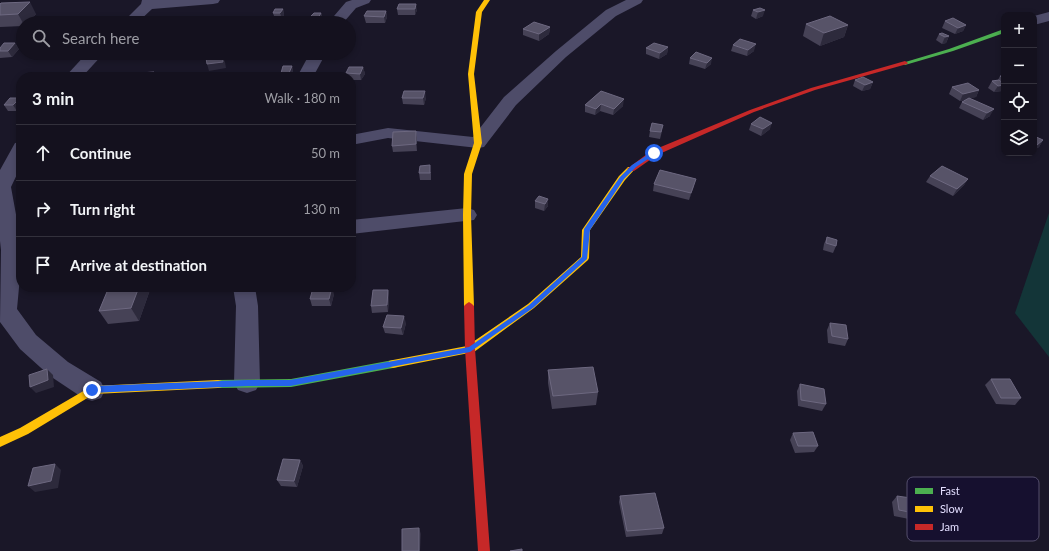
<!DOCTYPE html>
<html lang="en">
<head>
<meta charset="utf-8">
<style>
  :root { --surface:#14111e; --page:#211f2b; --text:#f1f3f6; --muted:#9d9da4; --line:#33313c }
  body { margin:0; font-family:Lato,sans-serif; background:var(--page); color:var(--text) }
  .controls { position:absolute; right:12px; top:12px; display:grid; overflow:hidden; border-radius:8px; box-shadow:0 2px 6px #0003 }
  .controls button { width:36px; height:36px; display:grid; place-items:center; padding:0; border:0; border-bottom:1px solid var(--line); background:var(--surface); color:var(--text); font:20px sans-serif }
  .stop { position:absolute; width:12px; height:12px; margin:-9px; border:3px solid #2563eb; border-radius:50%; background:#fff }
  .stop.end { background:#2563eb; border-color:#fff; box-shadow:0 1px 4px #0008 }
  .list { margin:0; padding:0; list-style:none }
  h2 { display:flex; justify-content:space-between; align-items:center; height:52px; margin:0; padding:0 16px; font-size:17px }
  h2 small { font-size:13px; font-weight:400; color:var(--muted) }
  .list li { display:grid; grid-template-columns:26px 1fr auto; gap:12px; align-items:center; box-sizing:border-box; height:56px; padding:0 16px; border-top:1px solid var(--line) }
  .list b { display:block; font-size:15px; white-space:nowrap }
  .list em { font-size:13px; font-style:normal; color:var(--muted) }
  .icon { flex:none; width:22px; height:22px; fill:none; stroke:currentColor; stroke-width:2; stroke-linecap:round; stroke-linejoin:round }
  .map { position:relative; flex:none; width:1049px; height:551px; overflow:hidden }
  .search { position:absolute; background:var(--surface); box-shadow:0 2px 6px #0003; left:16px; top:16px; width:340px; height:44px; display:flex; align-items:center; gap:10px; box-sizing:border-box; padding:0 14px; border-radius:22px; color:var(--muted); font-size:15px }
  .panel { position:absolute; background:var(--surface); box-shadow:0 2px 6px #0003; left:16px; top:72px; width:340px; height:220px; border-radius:16px }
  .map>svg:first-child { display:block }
  .green { fill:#133538 }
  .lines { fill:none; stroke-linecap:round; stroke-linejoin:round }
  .street { fill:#4e4c69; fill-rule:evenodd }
  .fast { fill:#4caf50; fill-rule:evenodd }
  .slow { fill:#ffc107; fill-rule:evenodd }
  .jam { fill:#c62828; fill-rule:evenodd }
  .wall { fill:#464256 }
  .shaded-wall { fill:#2d2a3c }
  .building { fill:#575368; stroke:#6d6880 }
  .route { fill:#2563eb }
  .key { fill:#16102f; stroke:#544e6d; stroke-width:1 }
  .key-label { font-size:11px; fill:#e3deff }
</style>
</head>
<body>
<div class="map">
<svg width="1049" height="551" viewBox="0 0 1049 551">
  <rect width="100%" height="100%" fill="#1a1728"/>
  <polygon class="green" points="1049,213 1049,357 1015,313"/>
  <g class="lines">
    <g class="street">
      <polygon points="142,0 220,0 218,3 213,4 152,9 137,23 122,23 141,4"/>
      <polygon points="352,0 371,0 369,3 356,8 343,23 328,23 346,2"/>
      <polygon points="626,0 643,0 641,3 616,16 566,57 516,105 484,147 478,148 388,138 351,145 351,135 388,128 473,137 504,97 556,51 606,10"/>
      <polygon points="1049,12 1049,21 1034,25 1034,16"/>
      <polygon points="87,53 104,53 82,77 65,77"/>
      <polygon points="310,53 326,53 313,77 297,77"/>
      <polygon points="21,142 21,166 11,187 21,242 21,266 17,309 36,335 68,362 101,382 105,390 101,398 92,401 83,398 50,376 20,349 0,322 1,250 0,241 0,170 15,143"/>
      <polygon points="467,208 474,210 477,215 474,220 351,234 351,220"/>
      <polygon points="233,287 255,287 258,306 260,383 256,390 247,393 238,390 234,383 236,306"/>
    </g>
    <g class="fast">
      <polygon points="1004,29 1004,33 953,51 905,65 902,63 949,49"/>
      <polygon points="393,360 397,361 398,364 397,367 393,368 291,387 218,388 214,387 213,384 214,381 218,380 291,379"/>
    </g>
    <g class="slow">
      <polygon points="484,0 490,0 482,12 474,74 482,143 472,174 471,215 474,306 472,308 466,308 464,306 463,215 464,174 474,143 468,74 476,12"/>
      <polygon points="628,167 631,167 635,169 625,180 590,230 589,258 588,260 534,308 474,352 393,368 389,367 388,364 389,361 393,360 467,346 528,304 581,257 582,230 619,176"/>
      <polygon points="218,380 222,381 223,384 222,387 218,388 94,394 28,434 0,447 0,437 20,428 92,386"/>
    </g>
    <g class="jam">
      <polygon points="905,61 908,63 907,64 815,90 754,112 657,155 634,171 631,171 627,169 651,151 750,110 811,88"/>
      <polygon points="469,302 472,304 474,306 475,349 490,551 478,551 465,349 464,306 466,304"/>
    </g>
  </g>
  <g class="wall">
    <polygon points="0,4 36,14 28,23 23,23 23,26 0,27"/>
    <polygon points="399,4 417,10 415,15 398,15 397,9"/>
    <polygon points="760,8 763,16 756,19 751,16 753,10"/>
    <polygon points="283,9 284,15 282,19 275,19 273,13"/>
    <polygon points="386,11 387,17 385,23 366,23 364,16"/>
    <polygon points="321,13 323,19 320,23 312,23 310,17"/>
    <polygon points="945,21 966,25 963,31 955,34 942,28"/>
    <polygon points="806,24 848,25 844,37 820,46 803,36"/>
    <polygon points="550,27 549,34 539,41 523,35 523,29"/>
    <polygon points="23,33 23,42 20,36"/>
    <polygon points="939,34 949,36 946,43 942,44 936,40"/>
    <polygon points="15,43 19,49 12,57 0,58 0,48"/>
    <polygon points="733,45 754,51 747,56 731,51"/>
    <polygon points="668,47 667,54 659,59 646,54 646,48"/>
    <polygon points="690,58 711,64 705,69 689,64"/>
    <polygon points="292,66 293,73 292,77 282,77 281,73"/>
    <polygon points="363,67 365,74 361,80 351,80 351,77 347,77 346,73"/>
    <polygon points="1000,76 1004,76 1004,88 1003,88 1002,91 994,92 988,88 992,81 998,80"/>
    <polygon points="855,80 873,82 870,89 862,91 853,86"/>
    <polygon points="952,87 979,90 976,97 970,98 990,116 983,120 959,108 962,102 968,99 960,101 949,94"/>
    <polygon points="601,91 623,106 613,115 600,111 595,115 585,112 585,105"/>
    <polygon points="20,98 21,100 21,107 17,111 8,111 4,105"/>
    <polygon points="402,98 426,98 424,105 403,104"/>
    <polygon points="751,124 770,129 761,136 749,130"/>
    <polygon points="650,131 662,131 660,139 649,137"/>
    <polygon points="1034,136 1043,140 1039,147 1034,150"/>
    <polygon points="417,138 417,151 393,152 392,146"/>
    <polygon points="431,172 431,180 420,180 419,173"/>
    <polygon points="930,176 968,179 964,185 953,196 926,182"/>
    <polygon points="654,184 694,186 689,200 653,191"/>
    <polygon points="539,196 548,206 544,211 535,208 535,201"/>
    <polygon points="827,237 836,246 833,253 823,250 824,244"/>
    <polygon points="151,287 139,321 108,324 99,311"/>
    <polygon points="388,290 389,297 388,312 372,313 371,306"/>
    <polygon points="334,294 331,306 312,306 310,299"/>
    <polygon points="406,323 403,335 385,333 383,327"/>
    <polygon points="830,323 848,339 845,346 828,343 827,330"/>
    <polygon points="548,370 598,392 596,405 552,409 548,383"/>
    <polygon points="991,379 1021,398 1015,405 996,404 985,385"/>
    <polygon points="800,384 826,404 822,411 798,406 797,391"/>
    <polygon points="793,433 818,446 814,452 795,453 790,440"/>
    <polygon points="300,460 303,466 297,487 281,486 277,480"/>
    <polygon points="620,496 664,528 662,534 626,537 619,502"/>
    <polygon points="897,496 914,513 909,519 894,516 892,502"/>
  </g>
  <g class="shaded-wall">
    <polygon points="30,2 36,14 28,23 23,23 18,14"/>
    <polygon points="416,4 417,10 415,15 415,9"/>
    <polygon points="283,9 284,15 282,19 280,13"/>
    <polygon points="765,10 763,16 756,19 758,12"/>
    <polygon points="386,11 387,17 385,23 384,17"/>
    <polygon points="321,13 323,19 320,23 319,23 318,18"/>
    <polygon points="848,25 844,37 820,46 824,33"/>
    <polygon points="966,25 963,31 955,34 958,28"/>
    <polygon points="550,27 549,34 539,41 539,34"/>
    <polygon points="949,36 946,43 942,44 945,37"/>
    <polygon points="15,43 19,49 12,57 8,51"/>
    <polygon points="756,44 754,51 747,56 748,50"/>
    <polygon points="668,47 667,54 659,59 660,53"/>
    <polygon points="222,56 225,62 226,68 209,71 207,64"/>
    <polygon points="712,58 711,64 705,69 707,63"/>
    <polygon points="292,66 293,73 292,77 290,77 289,73"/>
    <polygon points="363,67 365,74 361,80 360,74"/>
    <polygon points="154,72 157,77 152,77"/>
    <polygon points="873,82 870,89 862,91 865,85"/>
    <polygon points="1004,85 1004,87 1002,91 994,92 998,86"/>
    <polygon points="979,90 976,97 960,101 963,94"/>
    <polygon points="425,91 426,98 424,105 423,98"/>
    <polygon points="20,98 21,100 21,107 17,111 13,105"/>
    <polygon points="624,99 623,106 613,115 614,109"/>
    <polygon points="601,104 600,111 595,115 596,109"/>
    <polygon points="994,109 990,116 983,120 987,113"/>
    <polygon points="772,123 770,129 761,136 763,129"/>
    <polygon points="416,131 417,138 417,151 416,144"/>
    <polygon points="1043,140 1039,147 1034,150 1034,149 1037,145"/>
    <polygon points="696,179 694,186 689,200 691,193"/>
    <polygon points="968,179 964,185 953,196 957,189"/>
    <polygon points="548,199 548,206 544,211 545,204"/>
    <polygon points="139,287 151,287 139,321 131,308"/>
    <polygon points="332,287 334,294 331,306 329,299"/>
    <polygon points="388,290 389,297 388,312 387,305"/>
    <polygon points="404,316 406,323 403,335 401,328"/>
    <polygon points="47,369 53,375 54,387 36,393 30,387"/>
    <polygon points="300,460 303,466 297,487 294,481"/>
    <polygon points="55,464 61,470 58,488 35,492 28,486"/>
    <polygon points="419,528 421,534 420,551 419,551"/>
  </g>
  <g class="building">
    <polygon points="30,2 18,14 0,15 0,4 1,3"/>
    <polygon points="399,4 416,4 415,9 397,9"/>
    <polygon points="760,8 765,10 758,12 753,10"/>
    <polygon points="275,9 283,9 280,13 273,13"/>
    <polygon points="367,11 386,11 384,17 364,16"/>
    <polygon points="314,13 321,13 318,18 310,17"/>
    <polygon points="830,16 848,25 824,33 806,24"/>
    <polygon points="953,18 966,25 958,28 945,21"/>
    <polygon points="534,22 550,27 539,34 523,29"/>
    <polygon points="23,33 23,36 20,36"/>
    <polygon points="942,33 949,36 945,37 939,34"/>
    <polygon points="740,39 756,44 748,50 733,45"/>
    <polygon points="4,43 15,43 8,51 0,51 0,48"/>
    <polygon points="654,43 668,47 660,53 646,48"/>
    <polygon points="696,52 712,58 707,63 690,58"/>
    <polygon points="222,56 223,62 207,64 206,58"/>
    <polygon points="283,66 292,66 289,73 281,73"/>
    <polygon points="349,67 363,67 360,74 346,73"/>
    <polygon points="154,72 152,77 138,77 140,73"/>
    <polygon points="1000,76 1004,76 1004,79"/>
    <polygon points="863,77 873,82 865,85 855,80"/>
    <polygon points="999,80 1004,84 1004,85 998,86 992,81"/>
    <polygon points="968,83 979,90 963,94 952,87"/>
    <polygon points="404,91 425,91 423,98 402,98"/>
    <polygon points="601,91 624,99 614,109 601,104 596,109 585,105"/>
    <polygon points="10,98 20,98 13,105 4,105"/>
    <polygon points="969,98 994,109 987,113 962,102"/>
    <polygon points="760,117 772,123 763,129 751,124"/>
    <polygon points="652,123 663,125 661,132 650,131"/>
    <polygon points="416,131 416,144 392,146 393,132"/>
    <polygon points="1034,136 1043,140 1037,145 1034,143"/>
    <polygon points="430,165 430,173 419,173 420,166"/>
    <polygon points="942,166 968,179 957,189 930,176"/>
    <polygon points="660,170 696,179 691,193 654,184"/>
    <polygon points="539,196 548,199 545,204 535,201"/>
    <polygon points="827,237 837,240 836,246 826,243"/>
    <polygon points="109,287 139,287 131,308 99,311"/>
    <polygon points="332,287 329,299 310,299 313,288"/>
    <polygon points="373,290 388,290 387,305 371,306"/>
    <polygon points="387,315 404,316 401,328 383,327"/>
    <polygon points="830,323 846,325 848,339 832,336"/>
    <polygon points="593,367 598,392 553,396 548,370"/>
    <polygon points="47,369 48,380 30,387 29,375"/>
    <polygon points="991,379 1010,379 1021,398 1001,398"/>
    <polygon points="800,384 824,389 826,404 801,400"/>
    <polygon points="813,432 818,446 798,446 793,433"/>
    <polygon points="283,459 300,460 294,481 277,480"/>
    <polygon points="55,464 51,481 28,486 33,468"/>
    <polygon points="655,493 664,528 627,531 620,496"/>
    <polygon points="897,496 911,498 914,513 899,510"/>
    <polygon points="419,528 419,551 402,551 402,529"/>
    <polygon points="522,549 522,551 510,551"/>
  </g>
  <polygon class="route" points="652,152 657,153 636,167 624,179 590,230 587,259 533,308 470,352 290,386 247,386 92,393 89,390 92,386 247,380 290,380 469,347 529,305 582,257 584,229 620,177 632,165"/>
  <rect x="907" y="477" width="132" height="64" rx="6" class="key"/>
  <rect x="915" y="488" width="18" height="6" fill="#4caf50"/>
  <rect x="915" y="506" width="18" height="6" fill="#ffc107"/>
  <rect x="915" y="524" width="18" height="6" fill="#c62828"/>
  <g class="key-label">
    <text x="940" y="495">Fast</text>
    <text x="940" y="513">Slow</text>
    <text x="940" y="531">Jam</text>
  </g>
</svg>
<div class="controls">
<button>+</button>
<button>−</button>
<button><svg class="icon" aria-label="locate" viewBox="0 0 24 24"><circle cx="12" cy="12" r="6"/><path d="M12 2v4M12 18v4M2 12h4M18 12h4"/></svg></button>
<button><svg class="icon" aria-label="layers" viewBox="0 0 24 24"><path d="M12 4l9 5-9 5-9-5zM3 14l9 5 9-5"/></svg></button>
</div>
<div class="stop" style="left:654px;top:153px"></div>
<div class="stop end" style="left:92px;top:390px"></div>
<div class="search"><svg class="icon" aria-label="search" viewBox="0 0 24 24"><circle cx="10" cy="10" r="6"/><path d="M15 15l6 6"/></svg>Search here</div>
<section class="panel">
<h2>3 min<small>Walk · 180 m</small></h2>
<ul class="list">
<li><svg class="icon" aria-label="ahead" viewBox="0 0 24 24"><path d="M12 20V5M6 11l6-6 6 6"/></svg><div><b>Continue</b></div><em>50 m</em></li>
<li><svg class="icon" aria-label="right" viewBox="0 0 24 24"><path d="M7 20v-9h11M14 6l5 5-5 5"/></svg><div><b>Turn right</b></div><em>130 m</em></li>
<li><svg class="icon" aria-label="arrive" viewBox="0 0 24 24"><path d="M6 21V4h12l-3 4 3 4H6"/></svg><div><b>Arrive at destination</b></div></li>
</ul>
</section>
</div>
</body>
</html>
